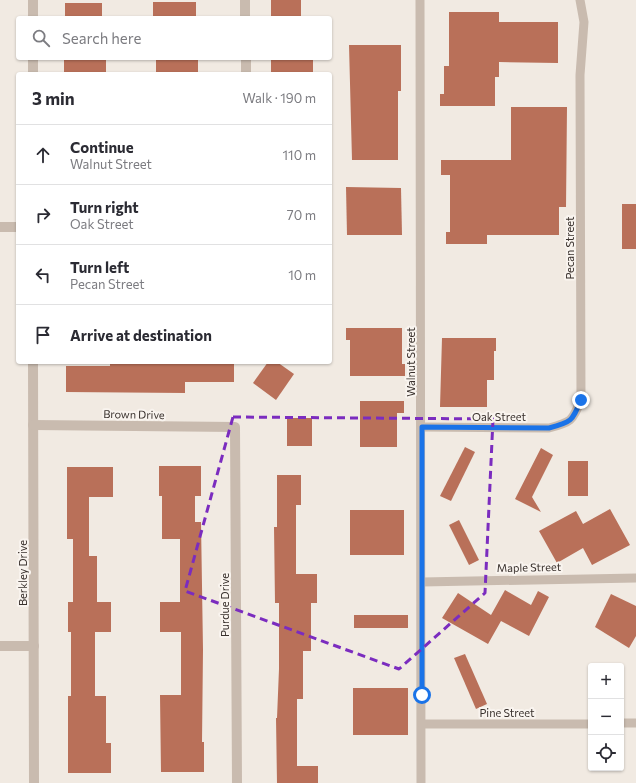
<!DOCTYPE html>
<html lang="en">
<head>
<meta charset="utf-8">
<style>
  :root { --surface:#fff; --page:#f2f2f3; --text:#2b2b33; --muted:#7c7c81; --line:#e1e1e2 }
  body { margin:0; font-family:Commissioner,sans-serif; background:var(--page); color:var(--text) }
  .controls { position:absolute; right:12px; bottom:12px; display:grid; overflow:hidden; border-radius:4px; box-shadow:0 1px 3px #0004 }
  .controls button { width:36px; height:36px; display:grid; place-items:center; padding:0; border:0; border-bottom:1px solid var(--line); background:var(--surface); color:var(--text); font:20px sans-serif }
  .stop { position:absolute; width:12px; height:12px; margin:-9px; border:3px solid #1a73e8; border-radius:50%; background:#fff }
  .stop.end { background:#1a73e8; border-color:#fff; box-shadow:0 1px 4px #0008 }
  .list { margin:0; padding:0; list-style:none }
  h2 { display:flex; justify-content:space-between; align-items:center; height:52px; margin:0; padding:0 16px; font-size:17px }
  h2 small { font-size:13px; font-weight:400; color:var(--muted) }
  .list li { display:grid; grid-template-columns:26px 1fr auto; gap:12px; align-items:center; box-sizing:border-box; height:60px; padding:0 16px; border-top:1px solid var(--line) }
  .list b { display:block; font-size:15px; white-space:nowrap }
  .list p { margin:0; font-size:13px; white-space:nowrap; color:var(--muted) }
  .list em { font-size:13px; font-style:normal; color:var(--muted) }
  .icon { flex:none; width:22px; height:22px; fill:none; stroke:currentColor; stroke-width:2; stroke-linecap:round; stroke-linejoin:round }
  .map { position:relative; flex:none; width:636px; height:783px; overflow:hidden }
  .search { position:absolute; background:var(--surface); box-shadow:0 1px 3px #0004; left:16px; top:16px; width:316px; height:44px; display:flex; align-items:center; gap:10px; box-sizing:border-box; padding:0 14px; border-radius:4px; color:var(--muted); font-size:15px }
  .panel { position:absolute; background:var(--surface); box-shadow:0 1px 3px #0004; left:16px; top:72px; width:316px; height:292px; border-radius:4px }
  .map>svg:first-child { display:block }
  .building { fill:#b97059 }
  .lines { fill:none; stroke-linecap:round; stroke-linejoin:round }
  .service { stroke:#c9bbaf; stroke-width:9 }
  .minor { stroke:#c9bbaf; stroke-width:10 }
  .route { stroke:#1a73e8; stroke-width:5 }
  .marked { fill:none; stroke:#7b2cbf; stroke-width:3; stroke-dasharray:8 5; stroke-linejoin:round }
  .labels { text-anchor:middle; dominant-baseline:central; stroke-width:4; stroke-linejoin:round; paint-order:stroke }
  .street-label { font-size:11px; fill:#38302c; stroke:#f9f4ef }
</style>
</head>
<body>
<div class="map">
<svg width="636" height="783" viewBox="0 0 636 783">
  <rect width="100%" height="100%" fill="#f1eae2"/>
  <g class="building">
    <rect x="271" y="0" width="30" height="18"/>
    <rect x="153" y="2" width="43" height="16"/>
    <rect x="65" y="3" width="37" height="15"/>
    <polygon points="449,12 499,12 499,22 558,22 558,63 499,62 499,77 495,77 495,106 440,106 440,94 444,94 444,66 449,66"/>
    <polygon points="349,45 401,45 401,91 398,91 398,160 352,160"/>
    <rect x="64" y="58" width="42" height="16"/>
    <rect x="156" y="58" width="42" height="16"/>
    <rect x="271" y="58" width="42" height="16"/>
    <polygon points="511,107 567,107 566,207 559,207 559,235 487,235 487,244 446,244 446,232 450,232 450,175 441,175 441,160 511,160"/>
    <polygon points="346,187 401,188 402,235 347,235"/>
    <rect x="622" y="204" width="14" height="45"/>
    <polygon points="346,328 402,328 402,364 405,364 405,376 350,376 350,340 346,340"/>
    <polygon points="442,338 496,338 496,351 494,351 494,380 487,380 487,407 440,407"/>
    <polygon points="110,362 234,362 234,382 185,382 185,393 66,392 66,366 110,366"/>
    <polygon points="268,362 277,362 294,374 276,400 253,383"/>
    <polygon points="360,401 404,401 404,413 397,413 397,447 360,447"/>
    <rect x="287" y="418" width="25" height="28"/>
    <polygon points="465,447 475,452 451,501 440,496"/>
    <polygon points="541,448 553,455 532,497 541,512 515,499"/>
    <rect x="568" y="461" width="20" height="35"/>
    <polygon points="159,466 201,466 201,496 195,496 195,522 201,522 203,650 202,742 204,742 204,772 161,772 160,695 181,695 181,632 160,632 160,602 180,602 180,539 162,539 162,496 159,496"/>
    <polygon points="67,467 113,467 113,497 89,497 89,556 97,556 97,602 111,602 111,632 95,632 95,696 106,696 106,743 111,743 111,773 68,773 68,696 71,696 71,632 68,632 68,602 73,602 73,539 67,539"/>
    <polygon points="277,475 301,475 301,505 296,505 296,574 317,574 317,603 311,603 311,651 303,651 303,699 297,699 297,766 318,766 318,783 277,783 276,718 277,718 279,669 279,603 275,603 274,527 277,527"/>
    <polygon points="610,509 630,545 592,565 583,548 557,563 539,531 576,511 583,524"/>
    <rect x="350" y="510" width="54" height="45"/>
    <polygon points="459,520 479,560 469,565 449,525"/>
    <polygon points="505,590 531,605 538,591 549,597 529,636 501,621 488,644 442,618 458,593 491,615"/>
    <polygon points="611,594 636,606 636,636 629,648 595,627"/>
    <rect x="354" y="615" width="54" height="13"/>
    <polygon points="465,654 487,704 476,709 454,658"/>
    <rect x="353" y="688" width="55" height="47"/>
  </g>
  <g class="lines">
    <g class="service">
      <polyline points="420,0 421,783"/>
      <path d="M422 427 549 428C572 422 572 421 581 400L580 75 584 22 580 0"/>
      <polyline points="422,582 636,578"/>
      <polyline points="621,723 636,723"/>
      <polyline points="422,724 591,724"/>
    </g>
    <g class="minor">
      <polyline points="33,0 33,18"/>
      <polyline points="245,0 245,18"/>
      <polyline points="33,58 33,74"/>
      <polyline points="246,58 246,74"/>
      <polyline points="0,227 18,227"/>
      <polyline points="33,362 34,783"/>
      <polyline points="33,425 235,427 237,783"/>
      <polyline points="0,646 34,646"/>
    </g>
  </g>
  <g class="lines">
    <path class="route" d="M422 695V427L549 428C572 422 572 421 581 400"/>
  </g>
  <path class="marked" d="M233 417 493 419 485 593 399 669 185 591Z"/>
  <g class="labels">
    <g class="street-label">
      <text transform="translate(569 248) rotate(-90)">Pecan Street</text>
      <text transform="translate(410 362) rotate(-90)">Walnut Street</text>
      <text transform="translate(134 414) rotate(1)">Brown Drive</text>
      <text x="499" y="416">Oak Street</text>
      <text transform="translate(529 567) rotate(-1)">Maple Street</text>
      <text transform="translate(22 573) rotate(-90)">Berkley Drive</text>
      <text transform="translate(224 605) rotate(-90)">Purdue Drive</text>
      <text x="507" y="712">Pine Street</text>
    </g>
  </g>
</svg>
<div class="controls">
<button>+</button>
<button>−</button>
<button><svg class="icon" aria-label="locate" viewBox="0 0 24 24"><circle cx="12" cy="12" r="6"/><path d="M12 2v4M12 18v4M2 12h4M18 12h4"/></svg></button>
</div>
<div class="stop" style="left:422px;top:695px"></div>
<div class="stop end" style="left:581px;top:400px"></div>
<div class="search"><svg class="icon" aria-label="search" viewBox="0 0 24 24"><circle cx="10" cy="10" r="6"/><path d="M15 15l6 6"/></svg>Search here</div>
<section class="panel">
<h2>3 min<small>Walk · 190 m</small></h2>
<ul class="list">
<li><svg class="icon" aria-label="ahead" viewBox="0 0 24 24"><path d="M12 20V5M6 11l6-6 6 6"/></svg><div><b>Continue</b><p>Walnut Street</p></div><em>110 m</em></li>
<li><svg class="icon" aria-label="right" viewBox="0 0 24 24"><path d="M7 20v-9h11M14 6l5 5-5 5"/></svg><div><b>Turn right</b><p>Oak Street</p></div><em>70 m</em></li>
<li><svg class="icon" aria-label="left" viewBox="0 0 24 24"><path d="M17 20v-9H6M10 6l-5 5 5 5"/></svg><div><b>Turn left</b><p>Pecan Street</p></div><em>10 m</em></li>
<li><svg class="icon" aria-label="arrive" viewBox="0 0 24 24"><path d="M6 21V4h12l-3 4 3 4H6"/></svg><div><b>Arrive at destination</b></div></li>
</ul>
</section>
</div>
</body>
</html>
